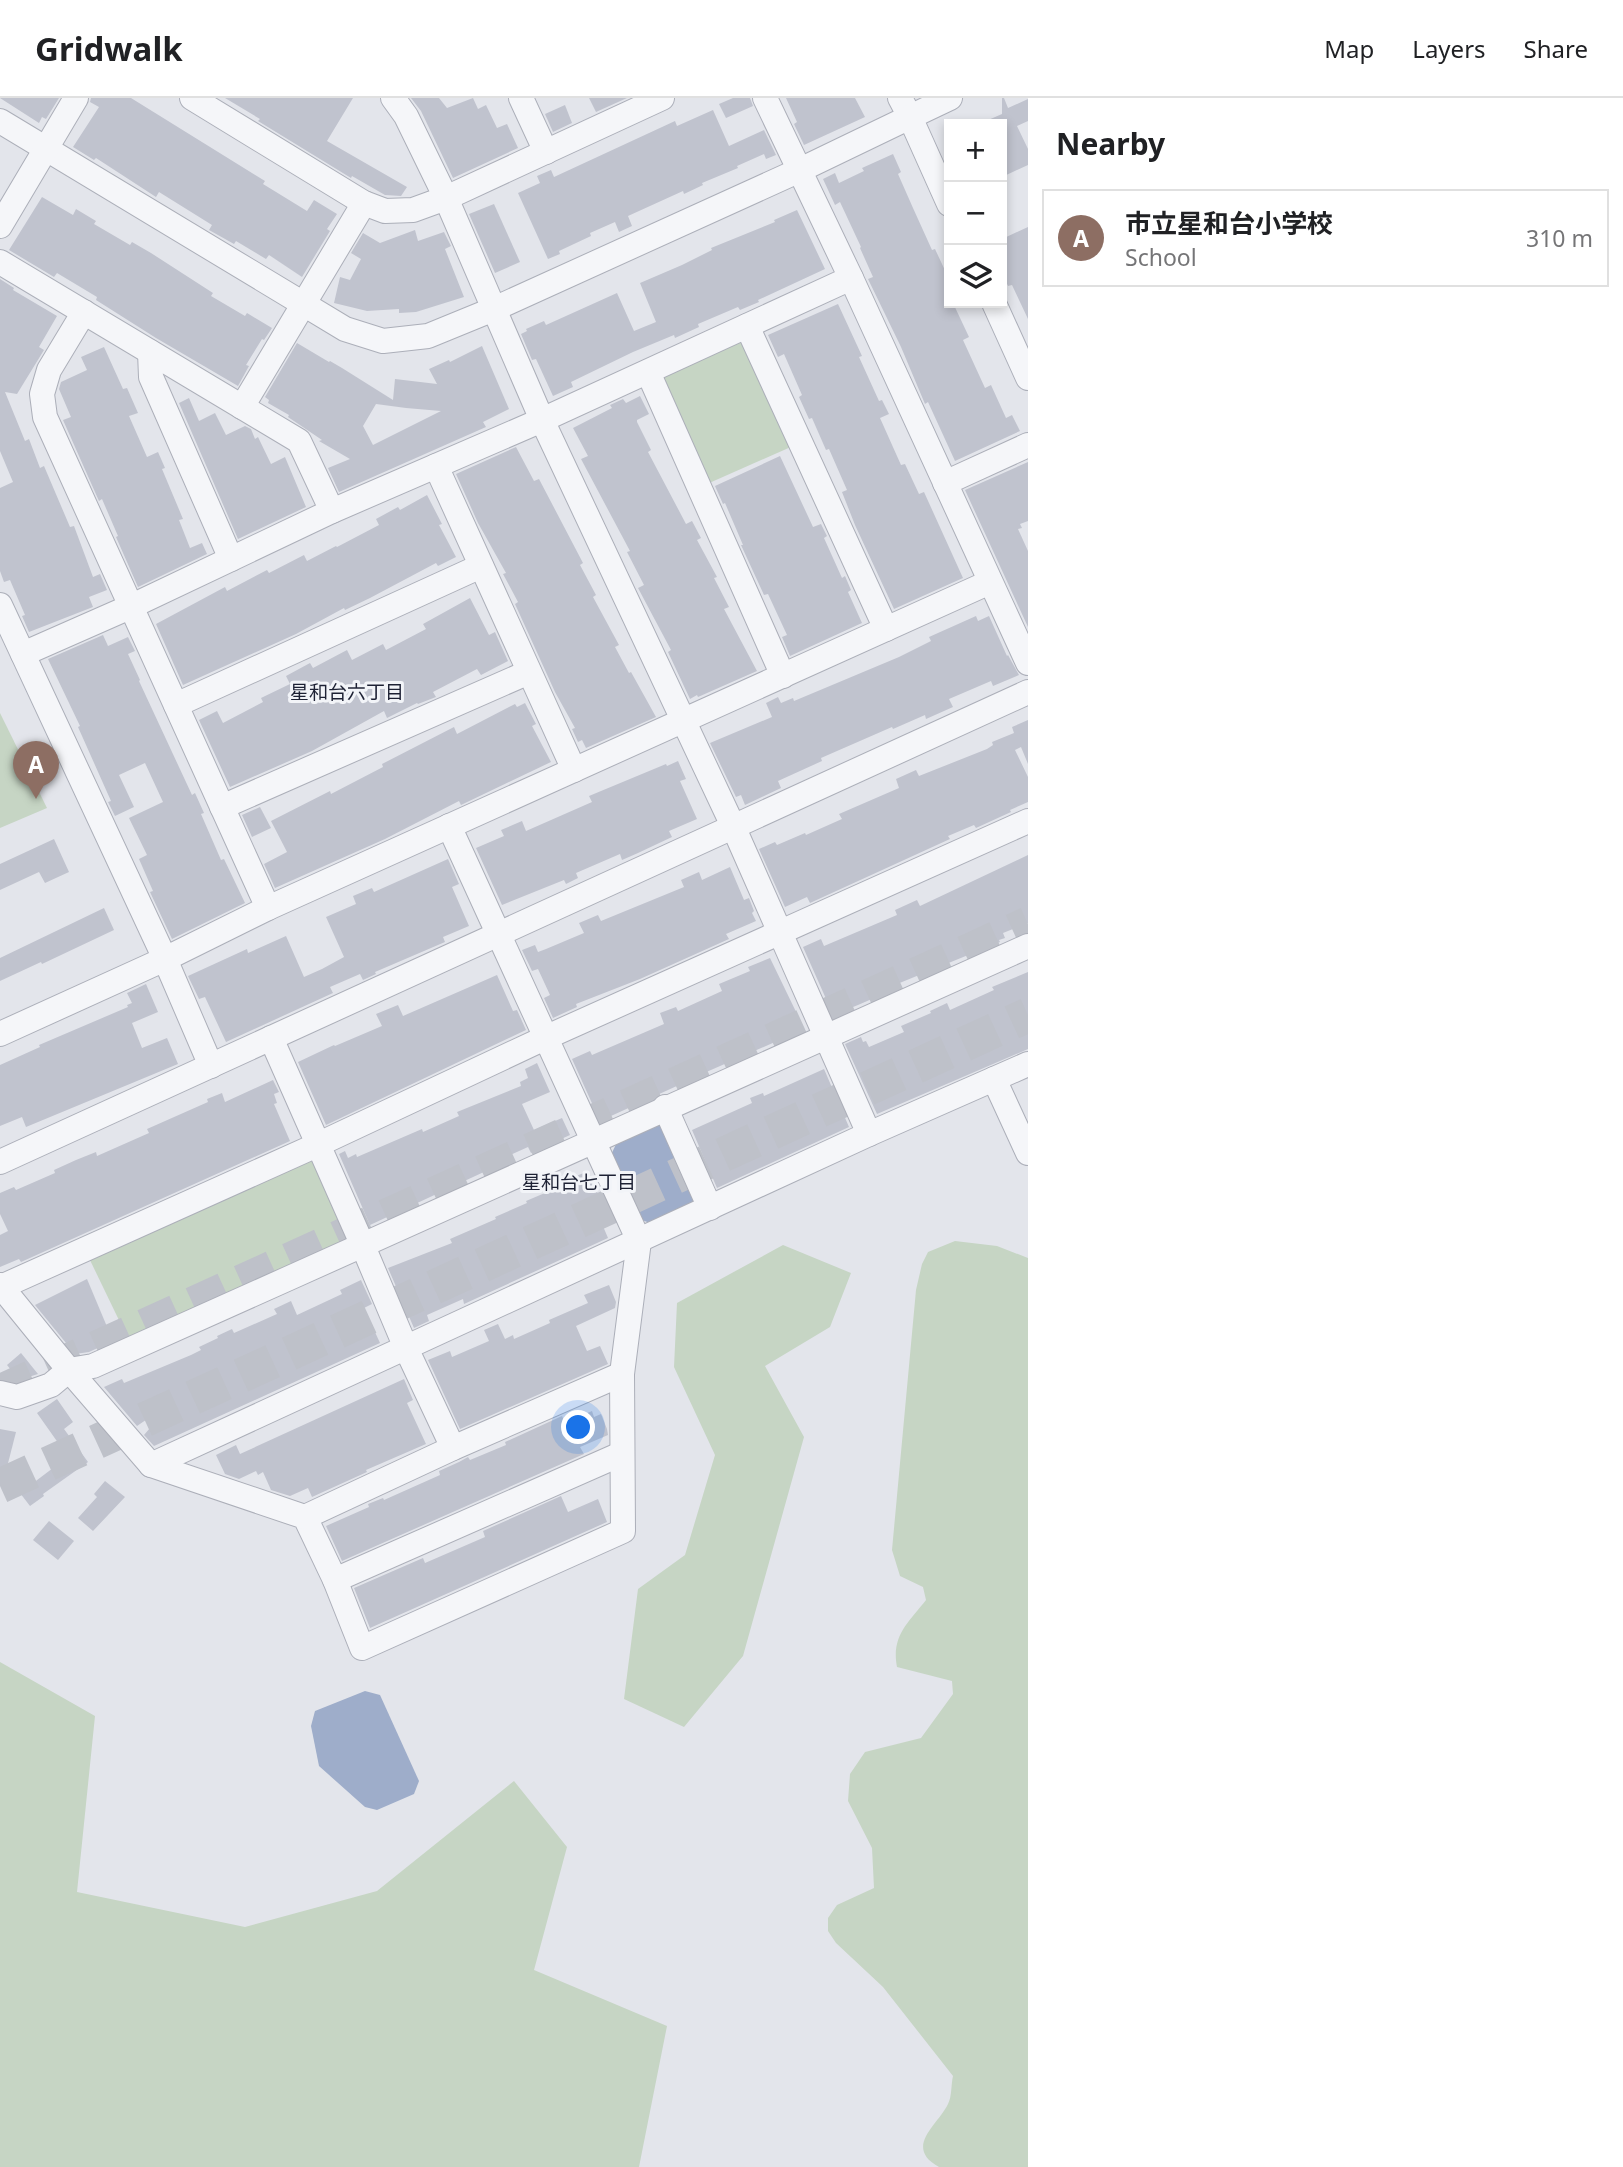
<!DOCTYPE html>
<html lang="en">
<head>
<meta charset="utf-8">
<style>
  :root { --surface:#fff; --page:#f2f2f2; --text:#202124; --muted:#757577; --line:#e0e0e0; --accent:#111827 }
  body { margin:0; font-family:"Noto Sans","Noto Sans JP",sans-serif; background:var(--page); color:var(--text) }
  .controls { position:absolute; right:21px; top:21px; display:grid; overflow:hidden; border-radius:0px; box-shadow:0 4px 10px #0003 }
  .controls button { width:63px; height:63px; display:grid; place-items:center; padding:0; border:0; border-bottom:2px solid var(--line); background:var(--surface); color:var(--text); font:35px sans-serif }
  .you { position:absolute; left:579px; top:1330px; width:24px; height:24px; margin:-18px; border:5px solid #fff; border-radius:50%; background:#1a73e8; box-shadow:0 0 0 10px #1a73e833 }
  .badge { display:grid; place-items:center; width:46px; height:46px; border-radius:50%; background:var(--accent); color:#fff; font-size:23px; font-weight:700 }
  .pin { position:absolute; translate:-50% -58px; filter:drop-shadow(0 2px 4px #0008) }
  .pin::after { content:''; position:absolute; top:37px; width:24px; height:21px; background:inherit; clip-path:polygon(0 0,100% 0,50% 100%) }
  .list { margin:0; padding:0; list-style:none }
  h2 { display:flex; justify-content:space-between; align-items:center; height:91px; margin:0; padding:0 28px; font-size:30px }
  h2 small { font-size:23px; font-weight:400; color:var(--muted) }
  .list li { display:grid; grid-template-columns:46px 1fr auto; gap:21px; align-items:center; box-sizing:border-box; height:98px; margin:0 14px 14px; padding:0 14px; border:2px solid var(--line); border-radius:0px }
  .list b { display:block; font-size:26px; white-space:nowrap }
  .list p { margin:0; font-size:23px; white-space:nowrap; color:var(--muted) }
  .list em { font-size:23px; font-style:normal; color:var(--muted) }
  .icon { flex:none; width:38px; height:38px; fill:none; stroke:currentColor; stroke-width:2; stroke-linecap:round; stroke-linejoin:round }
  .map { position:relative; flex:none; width:1028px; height:2069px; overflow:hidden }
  header { display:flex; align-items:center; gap:42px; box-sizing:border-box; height:98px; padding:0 35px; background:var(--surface); border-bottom:2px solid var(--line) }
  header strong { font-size:33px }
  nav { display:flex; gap:38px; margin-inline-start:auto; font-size:24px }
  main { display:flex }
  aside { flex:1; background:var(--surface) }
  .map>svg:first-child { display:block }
  .green { fill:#c6d5c4 }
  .water { fill:#9eadca }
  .building { fill:#c0c3ce; fill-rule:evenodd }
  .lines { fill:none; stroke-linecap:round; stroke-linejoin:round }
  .highway-tunnel { stroke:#bec1c9; stroke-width:35; stroke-dasharray:35 18; stroke-linecap:butt }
  .minor-casing { stroke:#acafb9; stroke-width:26 }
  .minor { stroke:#f5f6f9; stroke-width:24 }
  .labels { text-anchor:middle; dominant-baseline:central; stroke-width:6; stroke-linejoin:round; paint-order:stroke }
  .neighbourhood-label { font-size:19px; fill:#1d2134; stroke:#f2f4f8 }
</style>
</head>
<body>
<header>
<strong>Gridwalk</strong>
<nav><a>Map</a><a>Layers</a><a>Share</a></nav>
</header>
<main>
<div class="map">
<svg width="1028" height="2069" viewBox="0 0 1028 2069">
  <rect width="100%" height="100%" fill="#e3e5eb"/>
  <g class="green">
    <polygon points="734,240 747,244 793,348 707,386 662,286 665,273"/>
    <polygon points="0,615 47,710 0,730"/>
    <polygon points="303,1061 317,1065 347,1135 345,1148 129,1243 89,1160"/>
    <path d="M955 1143 997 1148 1028 1160V2069H939C903 2049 938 2027 948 2006 952 1998 951 1986 953 1978L883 1889 836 1845 828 1833V1820L837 1807 874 1790 872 1750 848 1703 850 1676 865 1654 921 1640 953 1596 952 1583 897 1569C891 1538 908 1525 926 1502L923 1489 900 1478 892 1452 916 1192 922 1166 928 1154Z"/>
    <polygon points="783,1147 851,1175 830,1229 765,1268 804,1339 743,1558 684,1629 624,1601 638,1491 685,1457 715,1357 674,1269 677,1205"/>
    <polygon points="0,1564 95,1618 77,1794 245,1829 377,1793 514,1683 567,1749 534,1872 667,1928 639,2069 0,2069"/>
  </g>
  <g class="water">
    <polygon points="664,1024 702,1104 655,1127 642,1122 611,1057 617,1044"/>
    <polygon points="365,1593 380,1597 419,1683 414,1696 377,1712 365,1709 319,1668 311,1628 315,1613"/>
  </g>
  <g class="building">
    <polygon points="0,0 59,0 46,21 42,19 39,25"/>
    <polygon points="91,0 131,0 265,83 263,86 307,113 314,102 337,116 327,131 330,133 302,179 269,157 266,161 236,143 234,146 209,132 212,127 159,94 156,99 96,60 94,62 73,49 99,9 90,4"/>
    <polygon points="225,0 353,0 327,43 407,89 401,98 385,97 352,78 351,80 258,23 260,21"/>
    <polygon points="411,0 439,0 447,10 473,0 478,11 486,7 497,30 507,26 518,50 453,80 421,13"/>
    <polygon points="589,0 627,0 596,14"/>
    <polygon points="733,0 750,0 753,8 726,20 719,6"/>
    <polygon points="786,0 855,0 865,19 804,47 794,26 797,24"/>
    <polygon points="1002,0 1004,0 1008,10 1028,1 1028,23 1017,28 1028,51 1028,67 1002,79 1002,26 979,26 1002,16"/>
    <polygon points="565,7 572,25 553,34 545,16"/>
    <polygon points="713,12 729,48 764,32 776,57 766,61 764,56 737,68 738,70 702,85 703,87 684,96 683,93 628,118 632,128 619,134 615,124 590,135 591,138 559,153 560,156 548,161 518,95 540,85 537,78 551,72 554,79 675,23 677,28"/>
    <polygon points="893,56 901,74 898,76 913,110 932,152 935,151 949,181 949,205 953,205 969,239 963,242 985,290 991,287 1006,320 1012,317 1020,333 955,363 928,304 925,306 901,249 868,181 873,179 860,150 861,149 840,104 835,107 823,81 835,75 839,85 864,73 862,70"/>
    <polygon points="42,99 73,117 76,111 96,123 94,126 130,147 132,144 151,155 213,195 211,198 245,218 247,215 272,230 264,242 262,241 246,267 249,268 238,288 156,240 96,202 97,199 57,175 54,179 9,152"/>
    <polygon points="494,106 520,164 495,175 469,116"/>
    <polygon points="797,112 825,171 758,202 759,204 740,212 738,209 698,226 699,229 675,240 674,237 633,254 571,284 573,289 553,298 536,261 532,262 521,236 527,233 526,231 544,223 546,227 617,195 634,233 656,224 640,185 682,167 712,152 711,150 775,124 774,122"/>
    <polygon points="1028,129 1028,221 1012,187 1008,188 1002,175 1007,172 1002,161 1002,141"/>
    <polygon points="415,132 418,143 444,134 451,148 445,151 464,199 416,214 399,215 399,211 367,213 334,205 340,179 350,182 361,161 351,155 363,135 380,145"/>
    <polygon points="0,181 14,190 13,192 57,218 39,249 44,252 17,296 5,294 25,343 29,341 40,370 44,368 70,429 74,428 93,479 100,476 107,492 89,499 93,509 29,534 22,518 25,517 10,482 4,484 0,473 0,390 13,384 0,353"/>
    <polygon points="838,206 862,258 859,259 879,303 882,302 889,316 880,320 901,367 905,366 919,396 924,394 963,480 894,511 855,427 842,394 847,392 829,351 826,352 812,320 809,321 799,299 802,297 784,256 778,259 768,237"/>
    <path d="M297 245 329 264 330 263 342 270 393 302 395 281 437 286 429 271 449 262 450 264 482 248 509 311 483 324 486 329 339 394 328 370 350 361 319 343 322 342 288 319 289 317 268 305 269 302 265 299ZM376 306 406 310 441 313 373 347 363 328Z"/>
    <polygon points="104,249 123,291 127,290 138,315 129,318 147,359 158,354 165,370 162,371 183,421 179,422 190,450 202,445 207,456 138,489 116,439 118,438 102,401 99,403 63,322 71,319 59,291 61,284 87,272 81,259"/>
    <polygon points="640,298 649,316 637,322 637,324 651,352 648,354 686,426 692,423 701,440 697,442 717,479 714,480 729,509 724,511 757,573 698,599 697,597 690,601 668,554 671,552 638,490 644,487 627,454 630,453 581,361 588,358 573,330 612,310 610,307 623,301 626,305"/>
    <polygon points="189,300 199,323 215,315 226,337 245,328 251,331 255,341 258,339 271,366 285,359 306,409 238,441 179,305"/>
    <polygon points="516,349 534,383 539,381 583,465 580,467 596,497 593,499 619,547 615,549 629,575 631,574 656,619 586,650 582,642 578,644 572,631 575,630 555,594 515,506 518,504 503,476 506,475 478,425 456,376"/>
    <polygon points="780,358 813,429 821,426 827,438 824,440 842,480 845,478 851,492 848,494 862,525 790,558 782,539 787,537 768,496 764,497 741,447 743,447 725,405 723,406 715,388"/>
    <polygon points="1028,364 1028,423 1020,426 1022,430 1018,431 1028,453 1028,529 965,392"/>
    <polygon points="427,397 442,426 439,427 456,459 438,468 436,465 370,500 345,512 344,510 296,536 183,587 156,526 225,489 227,493 267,472 269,475 304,457 307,463 336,448 337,449 379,427 376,421 398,409 400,412"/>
    <polygon points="470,500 489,537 495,534 508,563 481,577 477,571 433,594 436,599 418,606 417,605 387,620 384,613 312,653 230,689 199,622 217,613 223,625 263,604 261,600 290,586 286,578 310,565 313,570 347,552 352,562 383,546 386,552 426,531 423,526"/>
    <polygon points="976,518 978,523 989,518 1007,558 1008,557 1019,577 993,588 991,583 949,601 953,609 926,621 925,617 893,631 892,629 821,660 822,663 778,683 781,690 745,707 741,697 736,699 710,645 772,619 766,605 778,599 781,605 793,600 794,603 899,559 931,543 929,539"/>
    <polygon points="103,537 108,548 128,539 135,553 128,556 140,582 139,583 192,697 195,695 204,715 201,716 221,762 224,761 245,805 172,841 150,794 153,793 139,761 147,757 129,720 163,704 145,665 119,677 134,709 115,718 108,704 111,703 78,629 80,628 48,561"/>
    <polygon points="525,605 536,626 532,628 551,664 461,707 459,703 385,741 275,790 264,766 287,754 271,723 330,693 331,696 383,669 382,666 454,629 457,636 515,606 517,609"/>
    <polygon points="1028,622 1028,666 1021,649 1015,652 1028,679 1028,704 1010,712 1011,714 976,730 974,727 948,738 950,741 810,805 807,799 785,809 759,751 775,744 777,747 805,735 806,737 842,721 839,716 899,690 896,681 916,672 919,678 987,651 993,647 992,644 1014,635 1012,629"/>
    <polygon points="678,663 686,681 680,683 697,721 669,733 672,739 638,755 622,762 620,756 576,775 578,780 566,786 564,782 502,807 476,750 504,738 501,732 522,723 526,733 592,704 589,698 666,666 667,668"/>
    <polygon points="260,709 271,730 252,739 242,717"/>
    <polygon points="54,741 69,774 45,785 39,774 0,792 0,766"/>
    <polygon points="1028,757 1028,825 1003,835 1005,840 999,842 1000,844 880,893 881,897 858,907 838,915 831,901 827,903 803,849 821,841 824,848 897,817 895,812 917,802 920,808"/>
    <polygon points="448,761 459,786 452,789 469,828 443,839 445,844 375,874 376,876 363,882 360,876 330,889 333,895 226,944 205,899 199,901 188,878 247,851 248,855 286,838 304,879 322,871 344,859 326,819 356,806 353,798 372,790 374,794"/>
    <polygon points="730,769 744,802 749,800 754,813 752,815 756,823 726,836 729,841 640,881 576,906 577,909 553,920 544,900 550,897 538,871 532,873 522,852 535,847 538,854 546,851 584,835 579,825 598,817 601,823 684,789 681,782 699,774 702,782"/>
    <polygon points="104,810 114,832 42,866 41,864 0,883 0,860"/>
    <polygon points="770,860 799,920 793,923 797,931 774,941 775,944 679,986 679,987 600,1023 572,961 590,953 592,957 664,926 660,915 676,909 678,913 722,893 719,886 750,873 748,869"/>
    <polygon points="1028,874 1028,951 877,1016 845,946 861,939 863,944 866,943 869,949 904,934 901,928 931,915 930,913 947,905 950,912 994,892 992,889"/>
    <polygon points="497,877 513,913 517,912 526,932 326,1027 298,964 334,947 335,948 382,928 376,916 398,907 403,918"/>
    <polygon points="146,886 158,914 132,925 142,950 167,940 178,966 26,1029 22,1019 0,1028 0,967 40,949 39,947 128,909 127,907 132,905 127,895"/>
    <polygon points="537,965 550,994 522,1006 534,1032 562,1020 570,1037 531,1055 528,1049 499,1062 501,1066 370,1127 339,1056 345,1053 348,1060 356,1056 357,1059 422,1031 423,1034 459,1018 457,1014 521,988 520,984 528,980 525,971"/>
    <polygon points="824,971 849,1029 717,1090 692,1032 752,1005 750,1000 763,995 764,998"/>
    <polygon points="273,982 279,994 274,996 277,1005 274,1006 290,1043 21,1164 19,1161 0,1169 0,1137 8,1133 0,1116 0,1095 14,1089 16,1092 55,1075 54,1072 76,1062 96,1054 97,1058 149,1035 147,1031 208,1004 207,1001 222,995 225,1004"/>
    <polygon points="588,1073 598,1096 591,1100 608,1140 464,1206 463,1201 427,1217 429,1223 414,1230 388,1170 452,1145 450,1141 496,1121 495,1119 527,1105 526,1103 559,1089 558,1086"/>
    <polygon points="87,1181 113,1243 89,1254 75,1256 35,1207"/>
    <polygon points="361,1182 372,1206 364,1210 380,1245 154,1348 144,1337 162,1316 159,1313 137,1328 104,1289 122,1281 124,1285 191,1257 201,1252 199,1249 218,1240 217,1238 232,1231 234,1235 277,1216 274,1211 291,1203 297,1217 342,1196 340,1192"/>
    <polygon points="609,1187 616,1204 615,1210 576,1228 587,1253 600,1248 608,1266 460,1331 428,1262 450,1253 452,1259 489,1243 484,1232 498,1226 505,1241 513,1237 514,1241 550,1225 549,1222 588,1205 584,1197"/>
    <polygon points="21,1255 38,1276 19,1282 7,1267"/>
    <polygon points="404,1281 413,1302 407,1305 426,1346 366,1372 367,1374 312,1399 308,1390 290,1398 271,1392 263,1374 258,1377 256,1373 239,1381 225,1376 216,1357 236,1347 240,1356"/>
    <polygon points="57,1301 73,1324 64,1331 88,1364 43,1396 44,1398 30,1408 20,1395 53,1370 50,1367 66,1356 37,1315"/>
    <polygon points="592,1313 594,1319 601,1316 607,1331 608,1337 580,1349 584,1356 342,1463 326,1428 369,1409 368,1406 383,1400 384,1402 440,1377 439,1373 459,1364 468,1359 470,1362 506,1347 505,1344 562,1318 565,1325"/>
    <polygon points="0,1331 16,1334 5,1377 0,1376"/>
    <polygon points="105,1383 125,1399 93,1433 78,1420 97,1399 94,1396"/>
    <polygon points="561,1398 568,1414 598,1401 607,1424 370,1530 354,1490 423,1460 425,1465 485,1439 483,1433"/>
    <polygon points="49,1423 74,1443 58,1462 33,1442"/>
  </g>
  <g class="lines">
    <g class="highway-tunnel">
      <polyline points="0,1294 1028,826"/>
      <polyline points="0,1388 1028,917"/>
    </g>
    <defs>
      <g id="minor">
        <polyline points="192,0 364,105 385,113 413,112 446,100 662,0"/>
        <polyline points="393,0 406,18 446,100 542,322 733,728 869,1036"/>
        <polyline points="521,0 546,54"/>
        <polyline points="765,0 851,180 1028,565"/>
        <polyline points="0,23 345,231 383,243 428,238 494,211 800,72 910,19 900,0"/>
        <polyline points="949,106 910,19 950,0"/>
        <polyline points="0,128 76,0"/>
        <polyline points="0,164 299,343 332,413"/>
        <polyline points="994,205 1028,280"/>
        <polyline points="84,214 49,272 42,296 45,319 268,810"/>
        <polyline points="747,228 886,531"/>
        <polyline points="150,254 151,279 231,461"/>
        <polyline points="648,274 783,578"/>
        <polyline points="242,309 364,105"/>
        <polyline points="436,368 574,672"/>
        <polyline points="945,385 1028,347"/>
        <polyline points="0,507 165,861 211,968"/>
        <polyline points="23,556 132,508 332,413 542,322 851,180"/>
        <polyline points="176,607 481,468"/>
        <polyline points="222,709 529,574"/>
        <polyline points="0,936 165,861 268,810 990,484"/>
        <polyline points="271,940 363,1148 406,1250 453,1350"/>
        <polyline points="994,981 1028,1055"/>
        <polyline points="665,1009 710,1110"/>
        <polyline points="0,1064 1028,594"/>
        <polyline points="0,1187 69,1272 151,1367 305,1419 335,1482 362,1550 623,1433 622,1276 639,1143 449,728"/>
        <polyline points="1,1189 317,1047 547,939 1028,723"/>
        <path d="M0 1295 17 1299 51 1287 69 1272 93 1268C405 1129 715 986 1028 848"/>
        <polyline points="151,1367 869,1036 1028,966"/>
        <polyline points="305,1419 453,1350 622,1276"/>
        <polyline points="335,1482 621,1356"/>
      </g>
    </defs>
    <use href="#minor" class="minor-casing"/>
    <use href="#minor" class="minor"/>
  </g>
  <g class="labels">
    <g class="neighbourhood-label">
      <text x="347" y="594">星和台六丁目</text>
      <text x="579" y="1084">星和台七丁目</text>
    </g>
  </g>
</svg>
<div class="controls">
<button>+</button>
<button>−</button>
<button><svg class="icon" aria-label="layers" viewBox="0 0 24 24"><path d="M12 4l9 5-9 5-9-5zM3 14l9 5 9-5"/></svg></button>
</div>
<div class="you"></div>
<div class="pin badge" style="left:36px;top:701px;background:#8d6e63">A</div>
</div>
<aside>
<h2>Nearby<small></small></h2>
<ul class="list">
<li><span class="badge" style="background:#8d6e63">A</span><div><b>市立星和台小学校</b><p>School</p></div><em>310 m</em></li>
</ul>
</aside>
</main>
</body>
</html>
